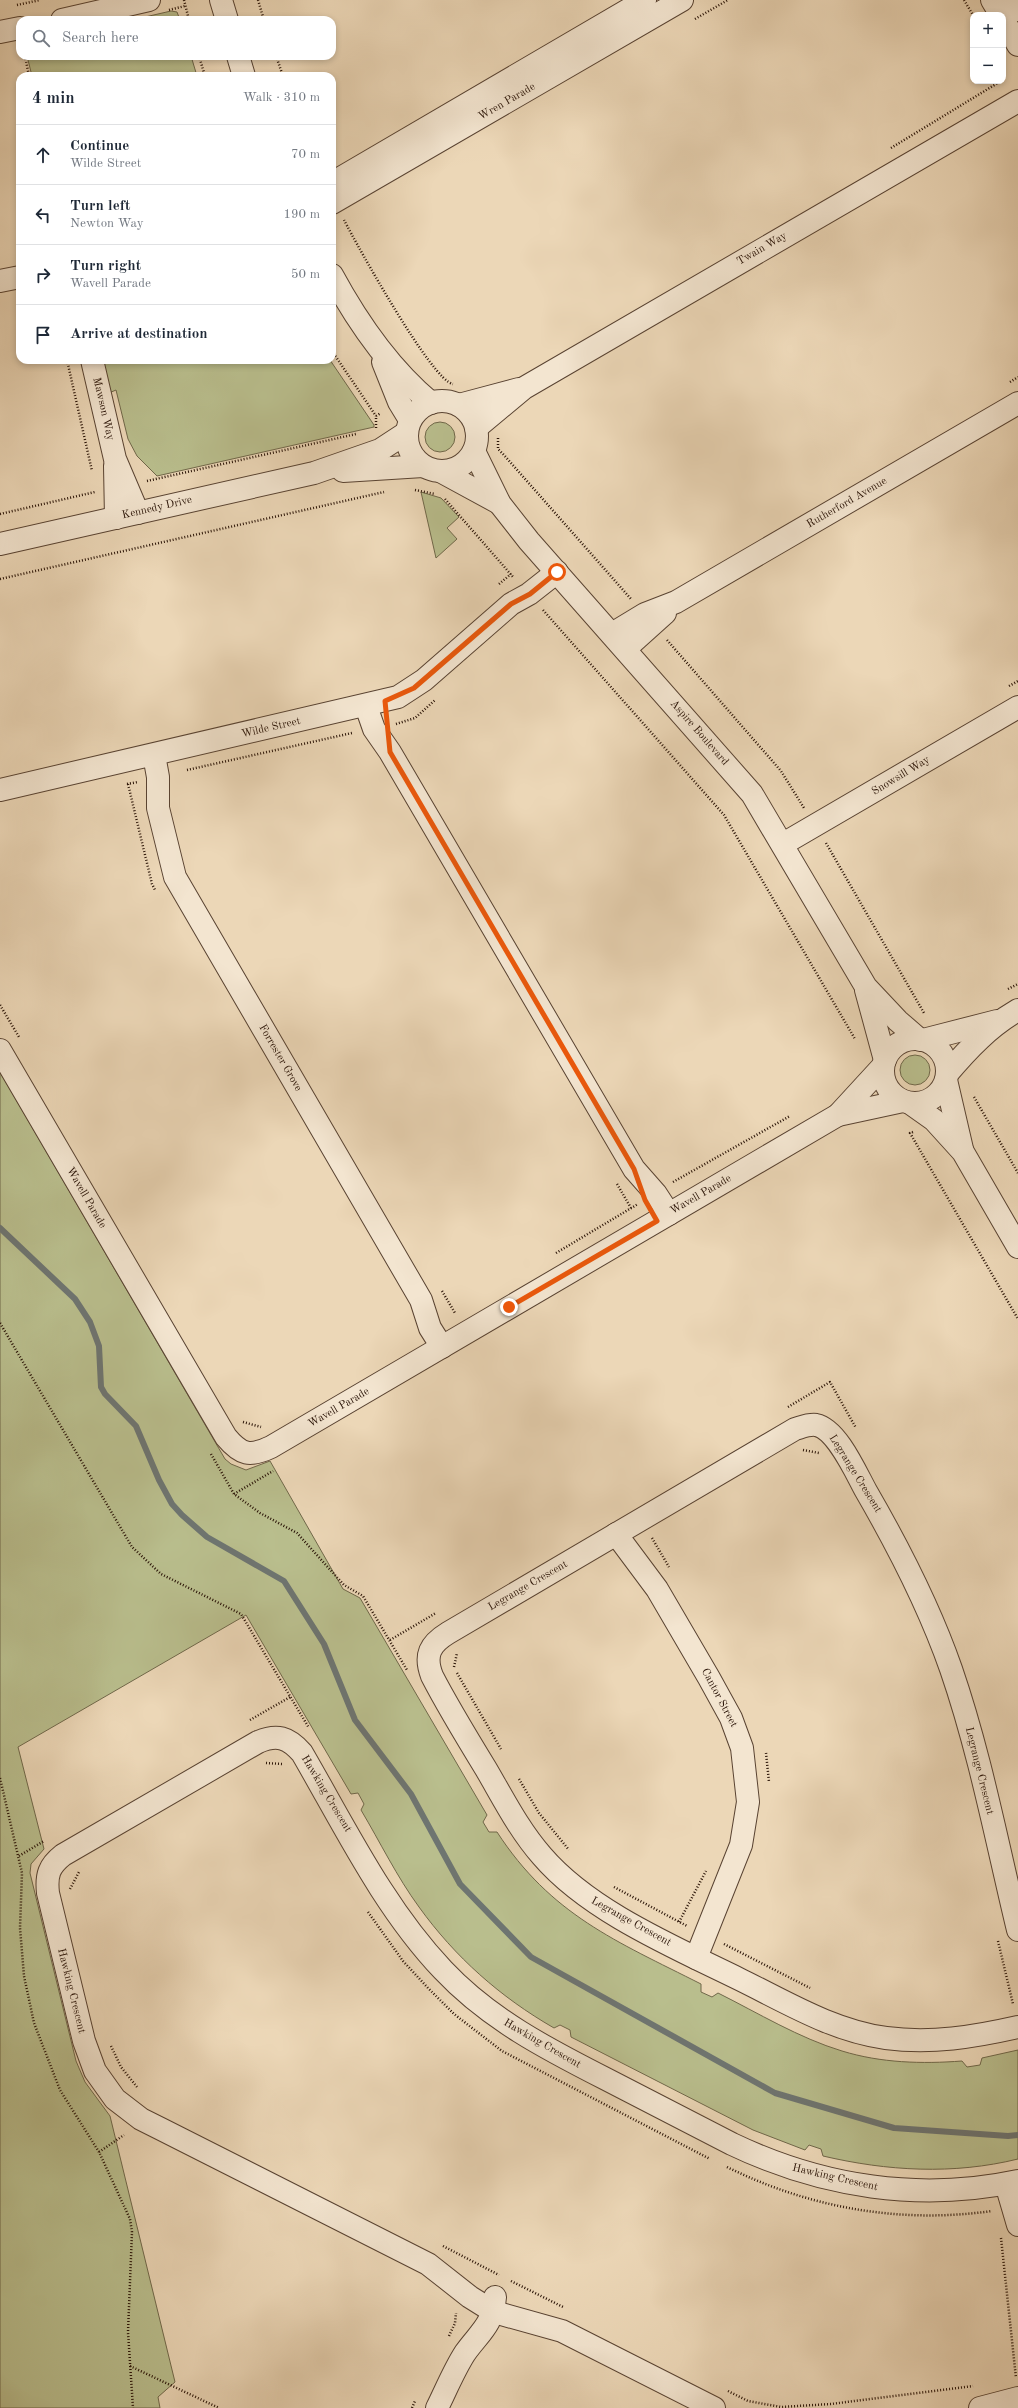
<!DOCTYPE html>
<html lang="en">
<head>
<meta charset="utf-8">
<style>
  :root { --surface:#fff; --page:#f2f2f3; --text:#1f2937; --muted:#747a83; --line:#e0e1e3 }
  body { margin:0; font-family:"Old Standard TT",serif; background:var(--page); color:var(--text) }
  .controls { position:absolute; right:12px; top:12px; display:grid; overflow:hidden; border-radius:8px; box-shadow:0 2px 6px #0003 }
  .controls button { width:36px; height:36px; display:grid; place-items:center; padding:0; border:0; border-bottom:1px solid var(--line); background:var(--surface); color:var(--text); font:20px sans-serif }
  .stop { position:absolute; width:12px; height:12px; margin:-9px; border:3px solid #ea580c; border-radius:50%; background:#fff }
  .stop.end { background:#ea580c; border-color:#fff; box-shadow:0 1px 4px #0008 }
  .list { margin:0; padding:0; list-style:none }
  h2 { display:flex; justify-content:space-between; align-items:center; height:52px; margin:0; padding:0 16px; font-size:17px }
  h2 small { font-size:13px; font-weight:400; color:var(--muted) }
  .list li { display:grid; grid-template-columns:26px 1fr auto; gap:12px; align-items:center; box-sizing:border-box; height:60px; padding:0 16px; border-top:1px solid var(--line) }
  .list b { display:block; font-size:15px; white-space:nowrap }
  .list p { margin:0; font-size:13px; white-space:nowrap; color:var(--muted) }
  .list em { font-size:13px; font-style:normal; color:var(--muted) }
  .icon { flex:none; width:22px; height:22px; fill:none; stroke:currentColor; stroke-width:2; stroke-linecap:round; stroke-linejoin:round }
  .map { position:relative; flex:none; width:1018px; height:2408px; overflow:hidden }
  .search { position:absolute; background:var(--surface); box-shadow:0 2px 6px #0003; left:16px; top:16px; width:320px; height:44px; display:flex; align-items:center; gap:10px; box-sizing:border-box; padding:0 14px; border-radius:12px; color:var(--muted); font-size:15px }
  .panel { position:absolute; background:var(--surface); box-shadow:0 2px 6px #0003; left:16px; top:72px; width:320px; height:292px; border-radius:12px }
  .map>svg:first-child { display:block }
  .green { fill:#b9be8d; stroke:#70684a }
  .lines { fill:none; stroke-linecap:round; stroke-linejoin:round }
  .stream { stroke:#6e7571; stroke-width:6 }
  .minor-casing { stroke:#594332; stroke-width:24 }
  .path { stroke:#281206; stroke-width:2.5; stroke-dasharray:1 2; stroke-linecap:butt }
  .minor { stroke:#f3e5d0; stroke-width:22 }
  .route { stroke:#ea580c; stroke-width:5 }
  .labels { text-anchor:middle; dominant-baseline:central; stroke-width:3.5; stroke-linejoin:round; paint-order:stroke }
  .street-label { font-size:11px; fill:#281206; stroke:#f3e5d0 }
</style>
</head>
<body>
<div class="map">
<svg width="1018" height="2408" viewBox="0 0 1018 2408">
  <rect width="100%" height="100%" fill="#ecd7b7"/>
  <filter id="stains"><feTurbulence type="fractalNoise" baseFrequency=".005" numOctaves="4"/><feColorMatrix values="0 0 0 0 .2 0 0 0 0 .09 0 0 0 0 .02 0 0 0 .5 -.17"/></filter>
  <radialGradient id="worn" r=".72"><stop offset=".6" stop-color="#630" stop-opacity="0"/><stop offset="1" stop-color="#630" stop-opacity=".3"/></radialGradient>
  <g class="green">
    <polygon points="171,11 177,12 180,20 132,20"/>
    <polygon points="27,56 191,56 197,76 32,76"/>
    <polygon points="101,360 330,360 374,425 374,427 157,476 137,456 128,439 116,390 109,393"/>
    <circle cx="440" cy="437" r="15"/>
    <polygon points="421,492 441,498 459,517 447,528 457,539 436,558"/>
    <circle cx="915" cy="1070" r="15"/>
    <path d="M0 1072 225 1459 231 1464 246 1470 270 1461 343 1589 360 1598 487 1815 483 1822 489 1832H497C551 1915 616 1941 701 1984V1992L712 1997 718 1993C758 2013 799 2038 842 2051 881 2063 922 2064 962 2061L967 2067 980 2065 982 2058 1018 2050V2159C953 2175 887 2171 823 2156L821 2149 809 2145 805 2150 753 2130 571 2037 570 2030 560 2025 554 2028C500 1997 455 1957 419 1907 397 1877 380 1842 361 1810L364 1804 358 1793 351 1794 246 1615 18 1747 44 1849 31 1864 30 1873 76 2061 85 2082 110 2116 175 2382 158 2397 160 2408H0Z"/>
  </g>
  <g class="lines">
    <polyline class="stream" points="0,1228 75,1299 90,1322 99,1346 101,1387 105,1394 136,1426 159,1480 172,1504 182,1515 207,1537 284,1581 324,1644 355,1720 411,1794 460,1884 531,1957 775,2093 894,2128 1008,2136 1018,2135"/>
    <defs>
      <g id="minor">
        <polyline points="221,0 227,20"/>
        <polyline points="992,0 1001,15"/>
        <polyline points="1012,0 1018,10"/>
        <polyline points="1003,19 1018,45"/>
        <polyline points="62,20 149,0"/>
        <polyline points="0,32 20,28"/>
        <polyline points="238,56 244,76"/>
        <polyline points="332,183 645,0"/>
        <polyline points="332,203 682,0"/>
        <path d="M332 275C358 323 389 368 431 403"/>
        <polyline points="0,281 20,277"/>
        <polyline points="92,360 115,459 138,513"/>
        <polyline points="383,362 399,402 410,420"/>
        <circle cx="442" cy="436" r="35"/>
        <polyline points="459,405 519,389"/>
        <polyline points="476,428 524,388 1018,101"/>
        <polyline points="474,451 500,504 529,541 752,794 866,987 898,1021 920,1040"/>
        <polyline points="115,466 116,518"/>
        <polyline points="343,471 423,466"/>
        <polyline points="442,472 499,503"/>
        <polyline points="0,544 314,473 380,450 406,433"/>
        <polyline points="612,634 645,614 676,602 1018,403"/>
        <polyline points="625,649 665,613"/>
        <polyline points="366,706 374,729 390,752 634,1169 656,1194 669,1214"/>
        <polyline points="154,755 158,777 158,808 175,877 421,1300 430,1328 442,1347"/>
        <polyline points="0,790 398,697 424,680 511,604 529,594 557,572"/>
        <polyline points="783,844 1018,707"/>
        <polyline points="866,990 885,1060"/>
        <circle cx="915" cy="1071" r="32"/>
        <polyline points="923,1040 997,1021"/>
        <path d="M0 1050 226 1437C241 1455 250 1457 271 1447L838 1115 883 1066"/>
        <path d="M947 1074C968 1049 990 1026 1018 1010"/>
        <polyline points="946,1080 962,1149"/>
        <polyline points="910,1103 934,1120 963,1152 1018,1247"/>
        <polyline points="838,1115 903,1101"/>
        <polyline points="616,1534 657,1589 709,1678 731,1718 742,1748 748,1802 741,1845 696,1958"/>
        <path d="M1018 1930C997 1843 980 1753 951 1669 929 1606 899 1548 866 1491 856 1473 837 1429 816 1425 809 1424 802 1427 795 1429L448 1633C430 1644 424 1655 432 1676 448 1707 467 1738 486 1769 503 1798 519 1830 542 1856 589 1911 674 1947 739 1979 786 2002 833 2031 886 2038 931 2044 974 2037 1018 2027"/>
        <polyline points="1006,2184 1018,2225"/>
        <path d="M437 2408C446 2390 454 2370 465 2353 480 2332 493 2325 495 2297"/>
        <path d="M714 2408 562 2331 494 2312 470 2297 428 2264 161 2129 141 2119 115 2099 95 2071 84 2041 48 1893C46 1875 49 1866 63 1855L258 1742C277 1734 288 1737 302 1753 345 1827 384 1908 443 1970 489 2019 547 2049 606 2079 648 2101 690 2122 732 2144 822 2187 920 2202 1018 2181"/>
        <polyline points="980,2408 1018,2398"/>
      </g>
    </defs>
    <use href="#minor" class="minor-casing"/>
    <g class="path">
      <polyline points="184,0 189,20"/>
      <polyline points="258,0 264,20"/>
      <polyline points="964,0 973,15"/>
      <polyline points="17,5 40,0"/>
      <polyline points="169,10 185,6"/>
      <polyline points="695,19 728,0"/>
      <polyline points="25,56 29,76"/>
      <polyline points="199,56 205,76"/>
      <polyline points="276,56 283,76"/>
      <polyline points="891,148 1001,81"/>
      <path d="M344 220C357 245 432 381 453 384"/>
      <polyline points="332,351 376,416"/>
      <polyline points="67,360 92,471"/>
      <polyline points="1010,382 1018,377"/>
      <polyline points="376,428 376,416 381,413"/>
      <polyline points="498,438 498,449 503,454 631,599"/>
      <polyline points="147,481 356,434"/>
      <polyline points="415,490 435,494"/>
      <polyline points="445,499 514,578"/>
      <polyline points="0,514 95,492"/>
      <polyline points="0,579 384,492"/>
      <polyline points="499,584 511,574"/>
      <polyline points="543,610 724,815 855,1039"/>
      <polyline points="667,640 781,771 804,808"/>
      <polyline points="1009,686 1018,681"/>
      <polyline points="396,724 415,718 435,700"/>
      <polyline points="187,770 352,733"/>
      <polyline points="127,784 138,782"/>
      <polyline points="128,784 152,884 155,890"/>
      <polyline points="826,843 924,1013"/>
      <polyline points="1008,989 1018,984"/>
      <polyline points="0,1005 19,1037"/>
      <polyline points="974,1097 1018,1173"/>
      <polyline points="913,1132 910,1133 1018,1319"/>
      <polyline points="673,1182 790,1116"/>
      <polyline points="617,1184 631,1208"/>
      <polyline points="556,1253 638,1204"/>
      <polyline points="442,1291 455,1313"/>
      <polyline points="0,1323 132,1547 161,1574 241,1614 309,1728"/>
      <polyline points="788,1407 830,1382 856,1428"/>
      <polyline points="243,1422 261,1427"/>
      <polyline points="803,1450 819,1453"/>
      <polyline points="211,1454 234,1494 260,1513 297,1533 344,1585 363,1596 407,1670"/>
      <polyline points="234,1494 273,1471"/>
      <polyline points="652,1538 669,1567"/>
      <polyline points="390,1640 436,1613"/>
      <polyline points="454,1667 457,1653"/>
      <polyline points="457,1673 501,1749"/>
      <polyline points="250,1720 290,1697"/>
      <polyline points="766,1753 769,1782"/>
      <polyline points="266,1763 282,1764"/>
      <polyline points="0,1778 22,1873 20,1928 24,1976 34,2023 60,2090 99,2152 130,2219 132,2232 128,2332 133,2408"/>
      <polyline points="519,1779 539,1813 569,1850"/>
      <polyline points="19,1856 44,1841"/>
      <polyline points="614,1887 687,1926"/>
      <polyline points="70,1889 79,1872"/>
      <polyline points="368,1912 403,1961 428,1988 454,2014 502,2051 710,2159"/>
      <polyline points="679,1922 706,1871"/>
      <polyline points="998,1941 1013,2004"/>
      <polyline points="724,1944 810,1988"/>
      <polyline points="111,2046 121,2067 137,2087"/>
      <polyline points="99,2152 124,2135"/>
      <path d="M727 2167C810 2208 900 2224 992 2211"/>
      <polyline points="1001,2238 1016,2378"/>
      <polyline points="443,2246 499,2275"/>
      <polyline points="511,2281 563,2307"/>
      <polyline points="449,2336 455,2323 456,2313"/>
      <polyline points="130,2366 219,2408"/>
      <polyline points="728,2391 748,2401 781,2407 831,2404 973,2386"/>
      <polyline points="412,2408 415,2401"/>
    </g>
    <use href="#minor" class="minor"/>
  </g>
  <g class="lines">
    <polyline class="route" points="509,1307 657,1221 645,1200 634,1169 390,752 385,701 414,688 511,604 530,594 557,572"/>
  </g>
  <g class="labels">
    <g class="street-label">
      <text transform="translate(507 102) rotate(-30)">Wren Parade</text>
      <text transform="translate(762 249) rotate(-30)">Twain Way</text>
      <text transform="translate(103 409) rotate(77)">Mawson Way</text>
      <text transform="translate(847 503) rotate(-30)">Rutherford Avenue</text>
      <text transform="translate(157 508) rotate(-13)">Kennedy Drive</text>
      <text transform="translate(271 728) rotate(-13)">Wilde Street</text>
      <text transform="translate(699 733) rotate(49)">Aspire Boulevard</text>
      <text transform="translate(901 776) rotate(-31)">Snowsill Way</text>
      <text transform="translate(280 1058) rotate(60)">Forrester Grove</text>
      <text transform="translate(701 1195) rotate(-30)">Wavell Parade</text>
      <text transform="translate(86 1198) rotate(60)">Wavell Parade</text>
      <text transform="translate(339 1408) rotate(-30)">Wavell Parade</text>
      <text transform="translate(855 1474) rotate(58)">Legrange Crescent</text>
      <text transform="translate(528 1586) rotate(-30)">Legrange Crescent</text>
      <text transform="translate(719 1698) rotate(62)">Cantor Street</text>
      <text transform="translate(979 1771) rotate(76)">Legrange Crescent</text>
      <text transform="translate(326 1794) rotate(59)">Hawking Crescent</text>
      <text transform="translate(631 1922) rotate(29)">Legrange Crescent</text>
      <text transform="translate(71 1991) rotate(76)">Hawking Crescent</text>
      <text transform="translate(542 2044) rotate(30)">Hawking Crescent</text>
      <text transform="translate(835 2178) rotate(13)">Hawking Crescent</text>
    </g>
  </g>
  <rect width="100%" height="100%" filter="url(#stains)"/>
  <rect width="100%" height="100%" fill="url(#worn)"/>
</svg>
<div class="controls">
<button>+</button>
<button>−</button>
</div>
<div class="stop" style="left:557px;top:572px"></div>
<div class="stop end" style="left:509px;top:1307px"></div>
<div class="search"><svg class="icon" aria-label="search" viewBox="0 0 24 24"><circle cx="10" cy="10" r="6"/><path d="M15 15l6 6"/></svg>Search here</div>
<section class="panel">
<h2>4 min<small>Walk · 310 m</small></h2>
<ul class="list">
<li><svg class="icon" aria-label="ahead" viewBox="0 0 24 24"><path d="M12 20V5M6 11l6-6 6 6"/></svg><div><b>Continue</b><p>Wilde Street</p></div><em>70 m</em></li>
<li><svg class="icon" aria-label="left" viewBox="0 0 24 24"><path d="M17 20v-9H6M10 6l-5 5 5 5"/></svg><div><b>Turn left</b><p>Newton Way</p></div><em>190 m</em></li>
<li><svg class="icon" aria-label="right" viewBox="0 0 24 24"><path d="M7 20v-9h11M14 6l5 5-5 5"/></svg><div><b>Turn right</b><p>Wavell Parade</p></div><em>50 m</em></li>
<li><svg class="icon" aria-label="arrive" viewBox="0 0 24 24"><path d="M6 21V4h12l-3 4 3 4H6"/></svg><div><b>Arrive at destination</b></div></li>
</ul>
</section>
</div>
</body>
</html>
